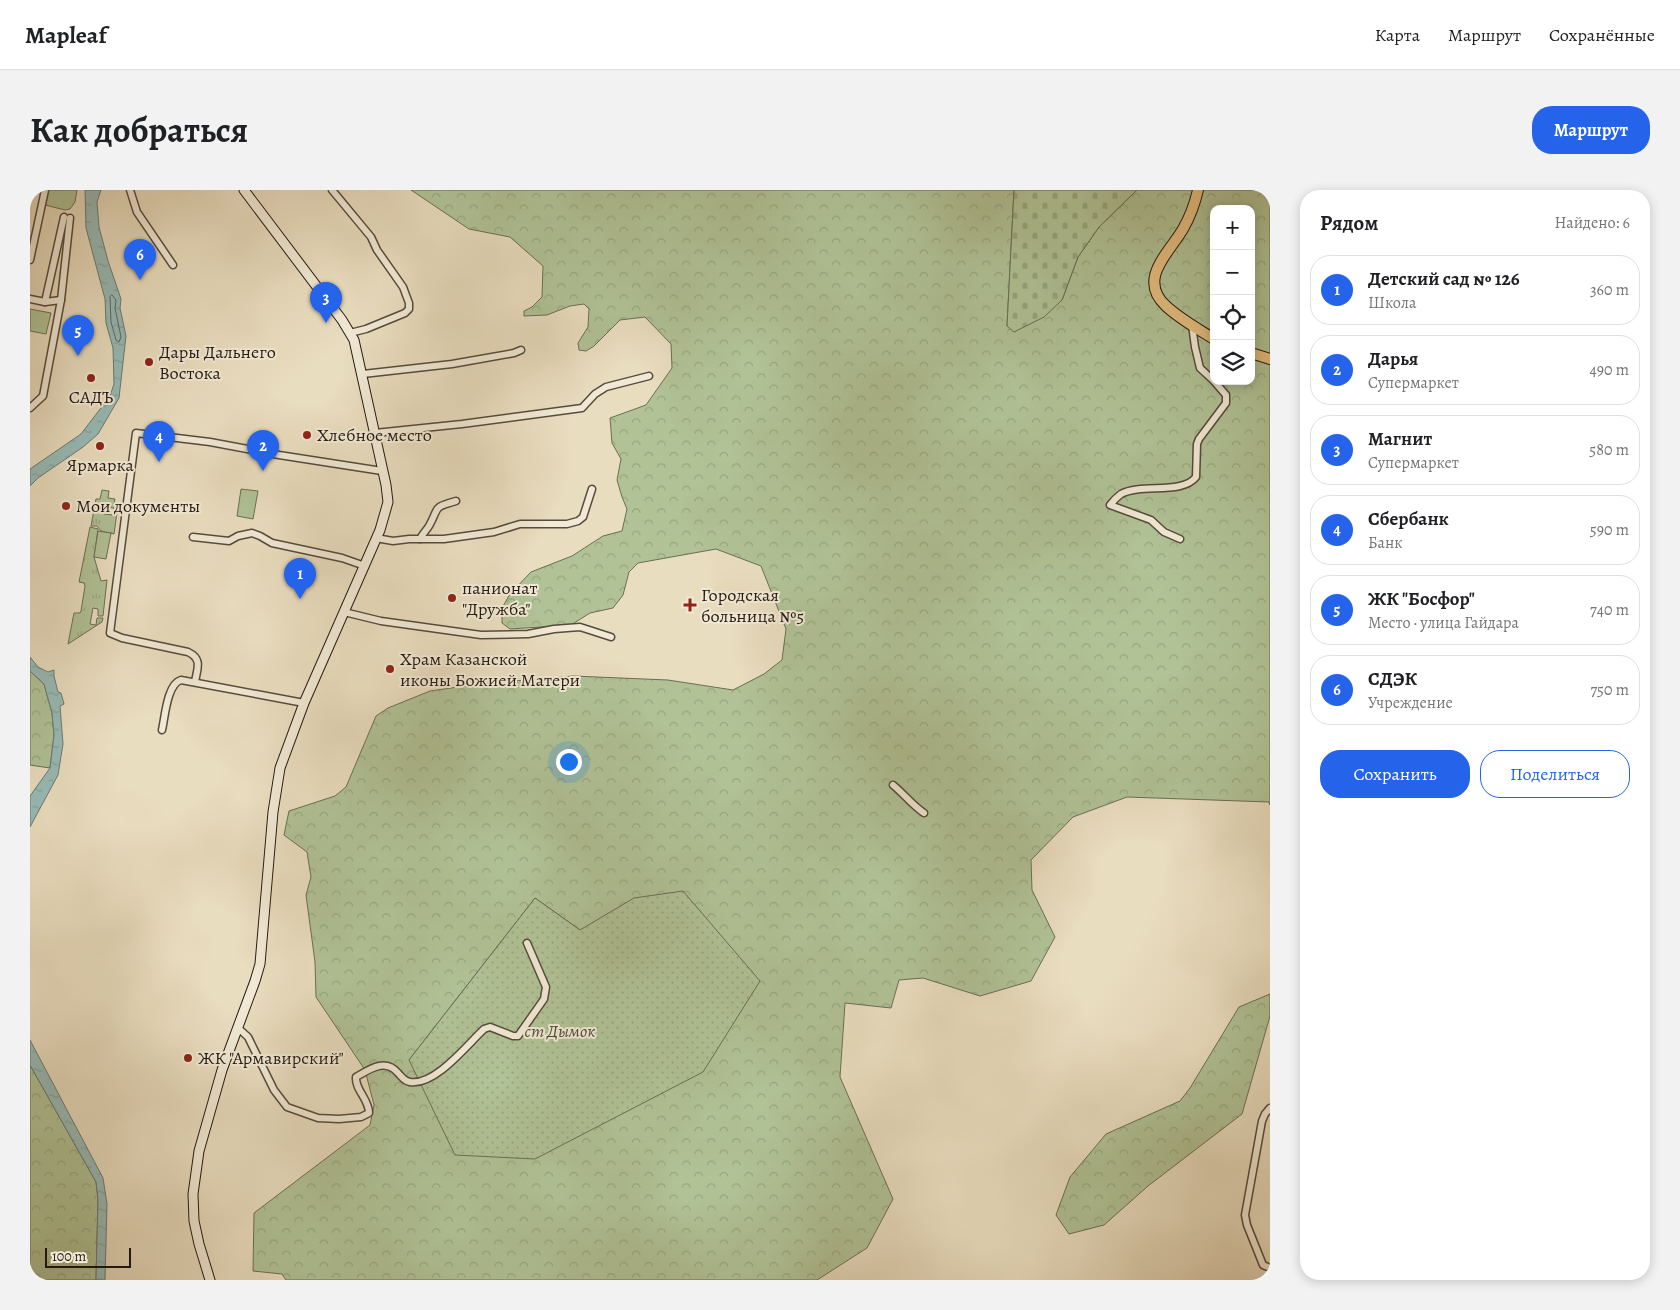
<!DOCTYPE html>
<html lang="ru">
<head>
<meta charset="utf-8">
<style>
  :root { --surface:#fff; --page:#f2f2f2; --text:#202124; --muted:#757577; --line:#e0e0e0; --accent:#2563eb }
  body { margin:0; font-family:Alegreya,serif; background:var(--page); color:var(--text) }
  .controls { position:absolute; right:15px; top:15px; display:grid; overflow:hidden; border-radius:10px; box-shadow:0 2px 12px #0003 }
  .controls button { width:45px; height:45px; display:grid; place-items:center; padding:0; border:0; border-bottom:1px solid var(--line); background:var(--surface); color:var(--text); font:25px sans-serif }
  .scale { position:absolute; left:15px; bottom:12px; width:86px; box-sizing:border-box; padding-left:5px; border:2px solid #251a11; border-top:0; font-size:14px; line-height:18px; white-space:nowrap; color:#251a11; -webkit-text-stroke:4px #f1e9d5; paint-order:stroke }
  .you { position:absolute; left:538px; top:571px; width:18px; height:18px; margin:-12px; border:4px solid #fff; border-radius:50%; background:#1a73e8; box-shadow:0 0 0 8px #1a73e833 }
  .badge { display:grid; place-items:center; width:32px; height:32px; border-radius:50%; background:var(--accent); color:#fff; font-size:16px; font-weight:700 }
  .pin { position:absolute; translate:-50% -41px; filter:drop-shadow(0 1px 2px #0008) }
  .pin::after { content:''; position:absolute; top:26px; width:18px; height:15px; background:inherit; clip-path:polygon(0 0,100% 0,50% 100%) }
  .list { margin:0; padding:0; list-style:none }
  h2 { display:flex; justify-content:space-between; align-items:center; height:65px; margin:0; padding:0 20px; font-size:21px }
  h2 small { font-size:16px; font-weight:400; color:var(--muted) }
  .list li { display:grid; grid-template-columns:32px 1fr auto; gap:15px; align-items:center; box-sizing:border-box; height:70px; margin:0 10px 10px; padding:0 10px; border:1px solid var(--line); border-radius:20px }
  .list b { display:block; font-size:19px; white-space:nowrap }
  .list p { margin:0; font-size:16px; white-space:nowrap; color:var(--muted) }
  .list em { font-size:16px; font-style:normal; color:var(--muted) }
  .actions { display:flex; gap:10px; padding:15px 20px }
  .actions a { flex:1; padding:11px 0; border:1px solid var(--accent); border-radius:20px; text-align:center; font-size:18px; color:var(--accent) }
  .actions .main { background:var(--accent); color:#fff }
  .icon { flex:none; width:28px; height:28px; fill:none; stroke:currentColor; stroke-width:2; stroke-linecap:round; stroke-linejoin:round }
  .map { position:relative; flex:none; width:1240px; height:1090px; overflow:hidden; border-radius:20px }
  header { display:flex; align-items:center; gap:30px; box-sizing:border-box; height:70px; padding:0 25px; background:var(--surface); border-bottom:1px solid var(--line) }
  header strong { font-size:24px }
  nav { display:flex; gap:28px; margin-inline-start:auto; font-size:18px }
  .intro { display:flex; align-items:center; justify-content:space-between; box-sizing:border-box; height:120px; padding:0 30px }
  h1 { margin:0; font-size:35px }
  .button { padding:12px 22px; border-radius:20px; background:var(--accent); color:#fff; font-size:18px; font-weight:700 }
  main { display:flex; gap:30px; padding:0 30px }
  aside { flex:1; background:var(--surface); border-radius:20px; box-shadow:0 2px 12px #0003 }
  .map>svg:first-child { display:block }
  .grass { fill:url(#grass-tufts); stroke:#6a6e54 }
  .forest { fill:url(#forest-crowns); stroke:#6a6e54; fill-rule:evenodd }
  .cemetery { fill:url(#cemetery-stones); stroke:#6a6e54 }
  .park { fill:#b0c296; stroke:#6a6e54 }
  .garden { fill:url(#garden-dots); stroke:#6a6e54 }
  .water { fill:url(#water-ripples); stroke:#6a7b75 }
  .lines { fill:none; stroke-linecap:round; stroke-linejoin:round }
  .shore { stroke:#5e6a64; stroke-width:1 }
  .minor-casing { stroke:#564b3c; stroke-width:9 }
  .secondary-casing { stroke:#251a11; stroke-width:11 }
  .trunk-casing { stroke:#251a11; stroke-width:12 }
  .minor { stroke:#f1e9d5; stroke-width:6 }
  .secondary { stroke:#f1e9d5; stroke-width:9 }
  .trunk { stroke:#e4be80; stroke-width:10 }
  .poi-dot { fill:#8f2418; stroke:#f1e9d5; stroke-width:2 }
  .labels { text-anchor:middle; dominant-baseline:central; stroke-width:4; stroke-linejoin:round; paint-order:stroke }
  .poi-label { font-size:18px; fill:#251a11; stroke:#f1e9d5; text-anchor:start }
  .park-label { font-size:18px; font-style:italic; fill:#4f4c39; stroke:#f1e9d5 }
</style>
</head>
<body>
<header>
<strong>Mapleaf</strong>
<nav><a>Карта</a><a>Маршрут</a><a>Сохранённые</a></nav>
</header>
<div class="intro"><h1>Как добраться</h1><a class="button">Маршрут</a></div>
<main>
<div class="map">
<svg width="1240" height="1090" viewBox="0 0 1240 1090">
  <defs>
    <pattern id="grass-tufts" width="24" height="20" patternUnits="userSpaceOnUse" patternTransform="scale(1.25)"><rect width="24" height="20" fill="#b0c296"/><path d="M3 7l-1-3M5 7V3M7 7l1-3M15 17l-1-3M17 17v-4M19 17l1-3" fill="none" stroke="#97a680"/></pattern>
    <pattern id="forest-crowns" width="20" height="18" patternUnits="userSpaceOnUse" patternTransform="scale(1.25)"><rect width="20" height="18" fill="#b0c296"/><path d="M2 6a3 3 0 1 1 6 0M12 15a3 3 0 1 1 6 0" fill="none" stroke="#97a680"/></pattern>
    <pattern id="cemetery-stones" width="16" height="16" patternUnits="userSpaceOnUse" patternTransform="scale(1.25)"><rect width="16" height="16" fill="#b0c296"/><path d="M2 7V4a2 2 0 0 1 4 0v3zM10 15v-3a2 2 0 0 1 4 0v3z" fill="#97a680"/></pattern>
    <pattern id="garden-dots" width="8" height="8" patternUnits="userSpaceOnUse" patternTransform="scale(1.25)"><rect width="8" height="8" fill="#b0c296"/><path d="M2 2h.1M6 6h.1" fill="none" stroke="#97a680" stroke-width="1.8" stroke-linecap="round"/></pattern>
    <pattern id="water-ripples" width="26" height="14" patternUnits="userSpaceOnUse" patternTransform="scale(1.25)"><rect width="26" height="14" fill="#98bbb7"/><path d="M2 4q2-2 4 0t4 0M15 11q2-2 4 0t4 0" fill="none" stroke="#83a09c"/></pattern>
  </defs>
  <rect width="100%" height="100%" fill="#e9ddbf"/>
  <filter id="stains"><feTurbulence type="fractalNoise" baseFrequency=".004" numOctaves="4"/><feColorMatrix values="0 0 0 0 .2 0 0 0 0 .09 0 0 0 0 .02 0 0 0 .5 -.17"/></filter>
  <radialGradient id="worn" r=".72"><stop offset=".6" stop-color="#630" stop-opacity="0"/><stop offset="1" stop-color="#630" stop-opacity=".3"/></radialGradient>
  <g class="grass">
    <polygon points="72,300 79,301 78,308 85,309 84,314 91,315 88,321 84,321 84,318 75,317 74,324 83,325 84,322 87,322 84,344 71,341 67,336 61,336 66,309 70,309"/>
    <polygon points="60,337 68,339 64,367 71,391 77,390 73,426 68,426 68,419 63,418 60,434 66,435 67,428 73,428 72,432 38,454 44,423 50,423 51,421 55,396 54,393 49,392"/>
  </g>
  <g class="forest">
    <path d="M381 0H984L977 136 1032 110 1048 67 1069 37 1107 0H1240V615L1239 612 1097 607 1043 627 1001 670 1002 700 1025 747 1001 791 950 806 893 788 869 790 861 818 815 813 810 887 863 1009 837 1058 787 1090H256L252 1084 223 1081 224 1023 340 935 344 915 335 880 286 807 285 772 276 705 281 687 277 662 254 645 259 621 305 606 316 597 346 526 358 518 400 501 449 494 543 486 638 490 703 500 734 484 752 470 756 439 731 376 686 359 608 373 599 382 593 405 583 418 560 423 541 435 480 439 472 433V418L480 404 501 382 542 366 573 346 592 341 597 319 592 307 587 290 591 269 582 253 580 228 616 215 642 178 641 154 615 127 590 130 564 156 556 161 549 160 548 153 558 137 559 119 554 114 540 116 517 125 494 126V121L502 117 512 107 513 76 480 47 439 39ZM1184 19H1221V191H1184ZM505 708 550 740 379 870Z"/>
    <polygon points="0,481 14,494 22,523 24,545 20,578 0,575"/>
    <polygon points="1240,804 1240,826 1212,924 1118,996 1074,1035 1039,1044 1026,1025 1040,987 1076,944 1150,911 1160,898 1209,817"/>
    <polygon points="0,875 66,992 68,1009 66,1090 0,1090"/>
  </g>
  <polygon class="cemetery" points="984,0 1107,0 1069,37 1048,67 1032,110 1014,127 984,142 977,136"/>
  <g class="park">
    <polygon points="18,0 47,0 45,12 40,19 35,20 15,15"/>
    <polygon points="0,119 21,123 16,144 0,141"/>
    <polygon points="211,299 228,301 223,329 207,326"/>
    <polygon points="68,341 81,343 76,369 64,367"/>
  </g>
  <polygon class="garden" points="653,701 730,791 673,882 505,969 425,965 379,870 505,708 550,740 604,708"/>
  <g class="water">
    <polygon points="55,0 71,0 67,12 69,37 78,71 91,109 90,118 96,146 89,208 68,244 53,257 8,288 0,296 0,279 51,244 80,206 84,194 83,158 76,133 75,109 56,38"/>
    <polygon points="0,467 8,477 18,482 24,480 24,486 28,502 31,503 34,514 30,516 33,554 28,585 0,637 0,606 20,578 24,545 22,523 14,494 0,481"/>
    <polygon points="0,850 73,988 77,1014 75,1090 66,1090 68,1009 66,992 0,875"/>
  </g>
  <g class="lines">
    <polygon class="shore" points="82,105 86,110 85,118 91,147 89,152 86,150 81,132 80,107"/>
    <defs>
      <g id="minor">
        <polyline points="100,0 107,22 143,75"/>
        <polyline points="302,0 341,47 347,60 373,97 379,113 379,119 375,123 336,139 320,143"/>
        <polyline points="0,70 15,0"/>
        <polyline points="0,109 15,112"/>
        <polyline points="31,110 15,112 34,27"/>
        <polyline points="1162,135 1165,157 1170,178 1184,191"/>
        <polyline points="333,184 422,174 484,163 491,160"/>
        <polyline points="0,218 13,206 31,110 40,28"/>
        <polyline points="345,243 432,234 552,218 565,204 576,197 619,186"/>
        <polyline points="163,347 199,351 208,346 222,343 230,346 242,353 312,368 335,376"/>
        <polyline points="346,348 363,351 379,349 414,349 464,342 490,334 537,334 548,331 553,327 562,299"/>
        <path d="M390 349C392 344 396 341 399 336 410 317 401 318 426 311"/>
        <path d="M1150 349 1134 342 1121 330 1080 315C1083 311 1087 307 1091 304 1112 293 1152 305 1166 287L1167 254 1169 249 1196 213V205L1184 191"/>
        <polyline points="314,422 351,431 451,445 498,444 524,439 550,437 581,447"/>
        <path d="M165 492C167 479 173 469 158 462L92 448 80 443 106 243 180 252 249 265 352 281"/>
        <path d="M132 540C135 527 137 494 151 490L274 513"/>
        <path d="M863 595C874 604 882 615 894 623"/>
        <path d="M208 838 218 847 244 900 257 917 288 928 309 929 331 927 339 923C339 909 325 900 326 887 340 879 355 868 368 883 372 887 374 891 380 892 405 896 437 855 454 839L460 837 483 846H488L514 809 516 797 497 753"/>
        <polyline points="1240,918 1235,924 1232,931 1215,1025 1217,1035 1233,1075 1240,1078"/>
      </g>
      <polyline id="secondary" points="180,1090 169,1054 164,1031 163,1004 169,961 192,880 225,791 230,774 243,622 250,578 274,513 350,340 358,312 356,295 324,150 312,130 214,0"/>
      <g id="trunk">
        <path d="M1168 0C1165 13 1160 27 1153 39 1139 63 1107 89 1136 116 1150 129 1168 139 1184 149"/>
        <polyline points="1221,163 1240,169"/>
      </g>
    </defs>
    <use href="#minor" class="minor-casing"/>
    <use href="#secondary" class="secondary-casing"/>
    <use href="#trunk" class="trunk-casing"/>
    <use href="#minor" class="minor"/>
    <use href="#secondary" class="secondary"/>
    <use href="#trunk" class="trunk"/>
  </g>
  <g class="poi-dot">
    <circle cx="119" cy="172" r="5"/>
    <circle cx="61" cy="188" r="5"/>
    <circle cx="277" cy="245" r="5"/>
    <circle cx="70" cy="256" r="5"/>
    <circle cx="36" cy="316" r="5"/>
    <circle cx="422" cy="408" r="5"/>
    <path d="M657.5 407.5h5v5h5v5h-5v5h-5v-5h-5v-5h5z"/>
    <circle cx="360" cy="479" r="5"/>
    <circle cx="158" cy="868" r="5"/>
  </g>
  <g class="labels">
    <g class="poi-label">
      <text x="129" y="162">Дары Дальнего<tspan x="129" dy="21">Востока</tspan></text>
      <text x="61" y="207" text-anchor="middle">САДЪ</text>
      <text x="287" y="245">Хлебное место</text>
      <text x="70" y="275" text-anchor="middle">Ярмарка</text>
      <text x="46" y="316">Мои документы</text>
      <text x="432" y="398">панионат<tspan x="432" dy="21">"Дружба"</tspan></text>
      <text x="671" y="405">Городская<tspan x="671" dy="21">больница №5</tspan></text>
      <text x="370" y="469">Храм Казанской<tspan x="370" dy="21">иконы Божией Матери</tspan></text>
      <text x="168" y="868">ЖК "Армавирский"</text>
    </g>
    <g class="park-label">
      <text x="530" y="841">ст Дымок</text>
    </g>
  </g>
  <rect width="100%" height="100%" filter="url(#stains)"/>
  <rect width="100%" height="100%" fill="url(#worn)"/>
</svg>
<div class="controls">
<button>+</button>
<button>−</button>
<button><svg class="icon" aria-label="locate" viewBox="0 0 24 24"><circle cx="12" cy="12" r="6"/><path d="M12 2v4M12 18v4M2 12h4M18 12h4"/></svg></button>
<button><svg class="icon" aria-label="layers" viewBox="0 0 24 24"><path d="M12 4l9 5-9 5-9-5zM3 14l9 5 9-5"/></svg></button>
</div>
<div class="scale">100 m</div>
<div class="you"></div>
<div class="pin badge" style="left:270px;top:409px">1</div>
<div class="pin badge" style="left:233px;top:281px">2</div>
<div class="pin badge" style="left:296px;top:133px">3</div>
<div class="pin badge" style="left:129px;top:272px">4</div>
<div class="pin badge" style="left:48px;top:166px">5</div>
<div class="pin badge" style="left:110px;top:90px">6</div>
</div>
<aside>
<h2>Рядом<small>Найдено: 6</small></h2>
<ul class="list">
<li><span class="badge">1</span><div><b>Детский сад № 126</b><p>Школа</p></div><em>360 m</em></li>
<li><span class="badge">2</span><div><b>Дарья</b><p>Супермаркет</p></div><em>490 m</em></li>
<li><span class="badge">3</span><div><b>Магнит</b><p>Супермаркет</p></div><em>580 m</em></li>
<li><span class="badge">4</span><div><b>Сбербанк</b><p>Банк</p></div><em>590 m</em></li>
<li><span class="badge">5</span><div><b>ЖК &quot;Босфор&quot;</b><p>Место · улица Гайдара</p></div><em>740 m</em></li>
<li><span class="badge">6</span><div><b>СДЭК</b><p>Учреждение</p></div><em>750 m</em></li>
</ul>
<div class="actions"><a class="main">Сохранить</a><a>Поделиться</a></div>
</aside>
</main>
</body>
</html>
